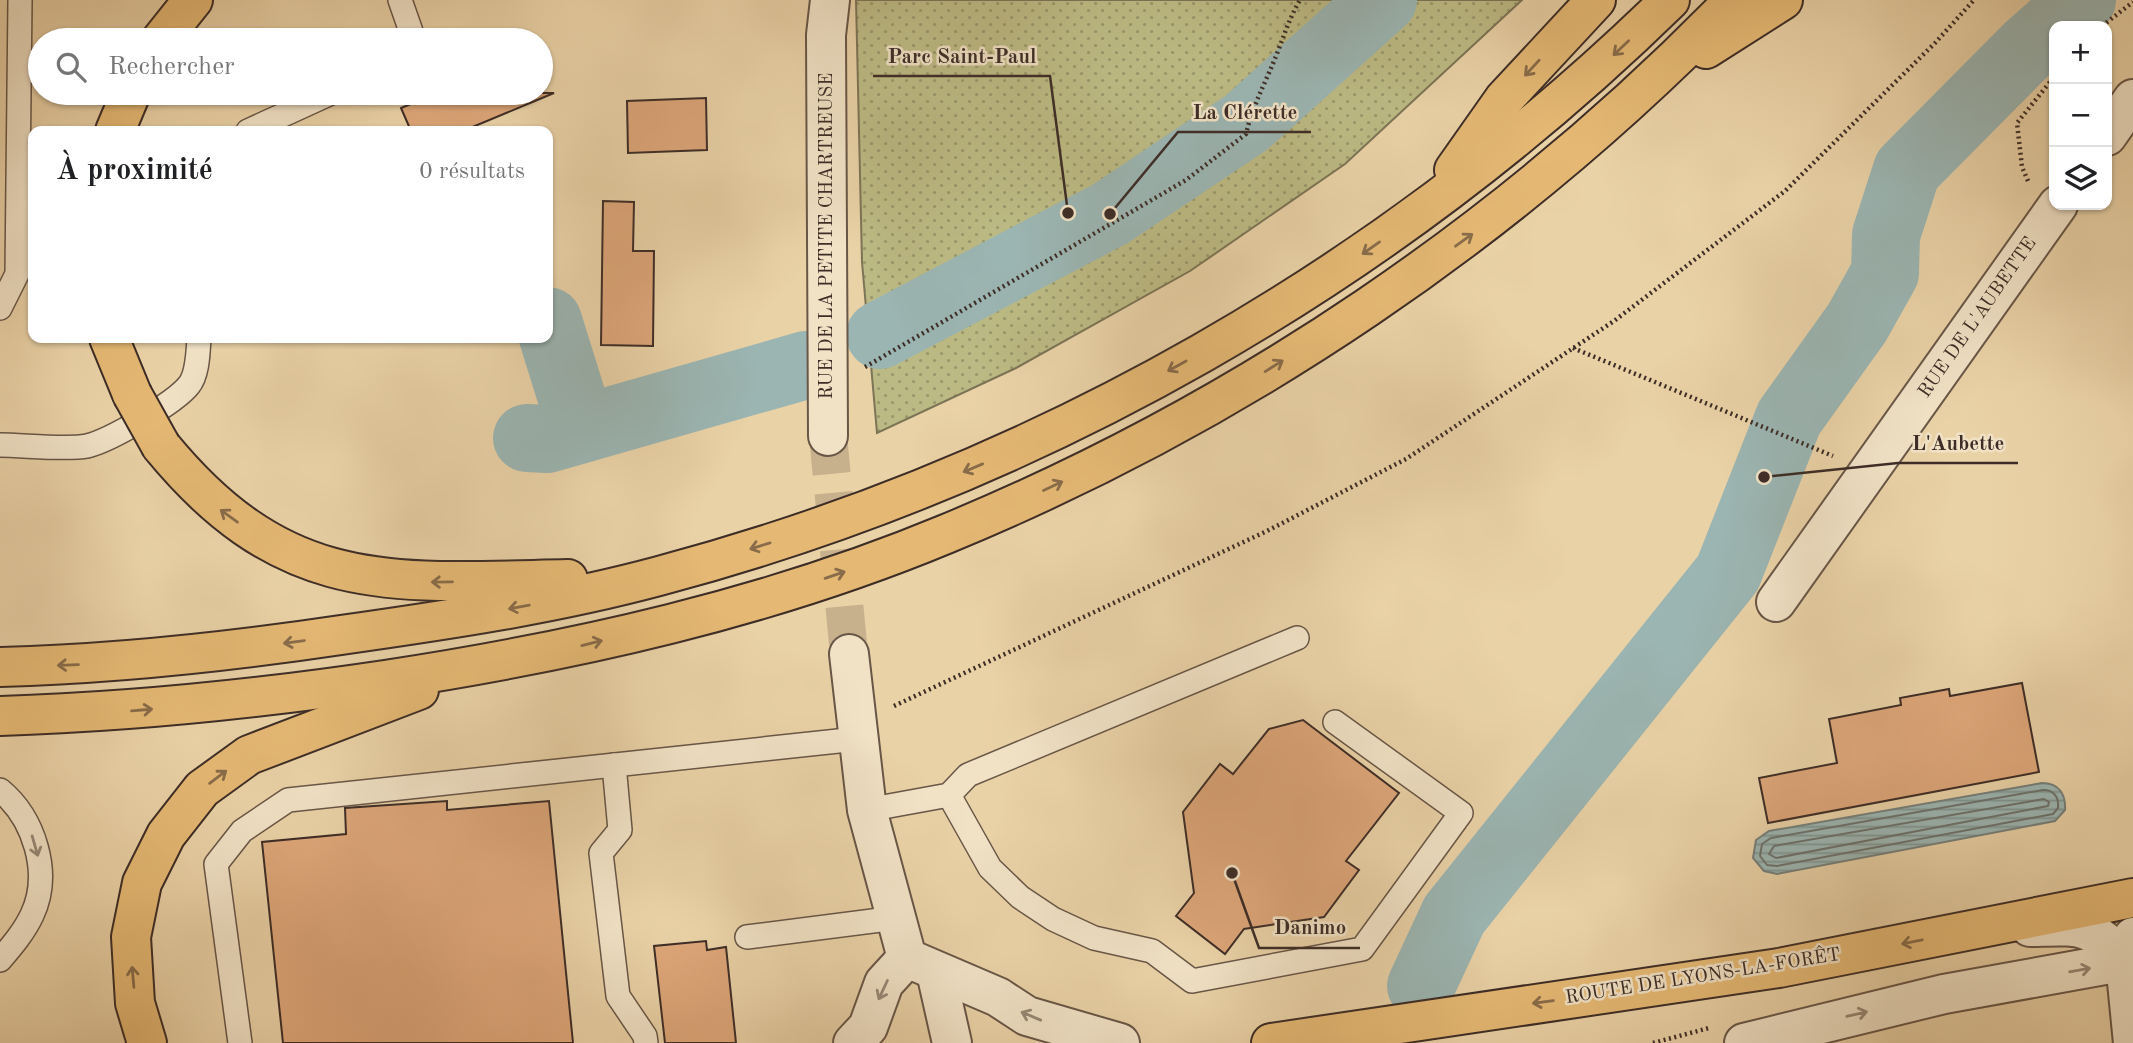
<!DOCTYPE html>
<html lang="fr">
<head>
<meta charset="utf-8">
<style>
  :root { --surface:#fff; --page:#f2f2f2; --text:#202124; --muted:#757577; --line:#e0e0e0 }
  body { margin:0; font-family:"Old Standard TT",serif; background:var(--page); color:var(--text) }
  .controls { position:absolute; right:21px; top:21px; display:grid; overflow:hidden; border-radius:14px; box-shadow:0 2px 5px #0004 }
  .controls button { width:63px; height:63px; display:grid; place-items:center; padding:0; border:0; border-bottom:2px solid var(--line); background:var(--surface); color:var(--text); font:35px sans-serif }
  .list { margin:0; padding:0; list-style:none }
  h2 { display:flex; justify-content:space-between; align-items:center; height:91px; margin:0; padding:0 28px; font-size:30px }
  h2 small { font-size:23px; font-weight:400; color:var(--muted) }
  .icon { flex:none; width:38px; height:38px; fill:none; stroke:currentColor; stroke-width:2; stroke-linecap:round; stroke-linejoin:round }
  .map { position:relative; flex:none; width:2133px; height:1043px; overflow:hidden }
  .search { position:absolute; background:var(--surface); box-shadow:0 2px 5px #0004; left:28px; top:28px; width:525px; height:77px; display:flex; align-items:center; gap:18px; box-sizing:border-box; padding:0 24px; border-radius:38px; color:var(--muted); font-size:26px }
  .panel { position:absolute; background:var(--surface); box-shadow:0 2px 5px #0004; left:28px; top:126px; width:525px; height:217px; border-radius:14px }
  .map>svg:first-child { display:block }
  .park { fill:url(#park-dots); stroke:#7c7456; stroke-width:2 }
  .water { fill:url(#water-rules); stroke:#757f7a; stroke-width:2 }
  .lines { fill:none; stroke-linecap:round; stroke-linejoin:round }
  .shore { stroke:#6c716c; stroke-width:2 }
  .river { stroke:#9bb5b2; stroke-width:68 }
  .building { fill:#dda679; stroke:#3d2d27; stroke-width:2 }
  .tertiary-tunnel { stroke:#c7b18d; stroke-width:38; stroke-dasharray:38 19; stroke-linecap:butt }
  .service-casing { stroke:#685647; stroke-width:26 }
  .minor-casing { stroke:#685647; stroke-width:42 }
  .tertiary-casing { stroke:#685647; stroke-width:42 }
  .primary-casing { stroke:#3d2d27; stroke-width:42 }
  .trunk-casing { stroke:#3d2d27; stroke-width:42 }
  .path { stroke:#3d2d27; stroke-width:4.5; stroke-dasharray:2 3.5; stroke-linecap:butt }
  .service { stroke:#f1e2c6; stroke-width:23 }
  .minor { stroke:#f1e2c6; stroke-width:38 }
  .tertiary { stroke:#f1e2c6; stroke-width:38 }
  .primary { stroke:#e5b974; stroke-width:38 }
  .trunk { stroke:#e5b974; stroke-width:38 }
  .trunk-bridge-casing { stroke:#3d2d27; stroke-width:42; stroke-linecap:butt }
  .trunk-bridge { stroke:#e5b974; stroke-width:38 }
  .oneway { stroke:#896c4a }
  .oneway2 { stroke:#978876 }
  .labels { text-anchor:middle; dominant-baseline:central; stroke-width:5; stroke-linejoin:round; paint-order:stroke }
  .street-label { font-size:19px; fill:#3d2d27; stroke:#f1e2c6 }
  .leader { fill:none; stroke:#3d2d27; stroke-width:2.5 }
  .callout-dot { fill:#3d2d27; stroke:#f1e2c6; stroke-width:2.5 }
  .callout-label { font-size:21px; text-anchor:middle; font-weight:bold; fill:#3d2d27; stroke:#f1e2c6; stroke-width:5; stroke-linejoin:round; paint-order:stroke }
</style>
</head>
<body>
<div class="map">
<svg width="2133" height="1043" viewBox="0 0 2133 1043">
  <defs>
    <pattern id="park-dots" width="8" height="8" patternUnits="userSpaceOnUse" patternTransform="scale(1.75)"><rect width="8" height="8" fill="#bcba84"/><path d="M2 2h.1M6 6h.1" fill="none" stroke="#9a986c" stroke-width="1.8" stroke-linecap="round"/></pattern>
    <pattern id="water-rules" width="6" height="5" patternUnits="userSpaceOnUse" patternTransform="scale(1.75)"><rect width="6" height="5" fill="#9bb5b2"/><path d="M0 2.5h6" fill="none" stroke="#809491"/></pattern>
  </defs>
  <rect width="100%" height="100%" fill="#ead2a7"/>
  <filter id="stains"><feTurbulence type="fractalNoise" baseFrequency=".00286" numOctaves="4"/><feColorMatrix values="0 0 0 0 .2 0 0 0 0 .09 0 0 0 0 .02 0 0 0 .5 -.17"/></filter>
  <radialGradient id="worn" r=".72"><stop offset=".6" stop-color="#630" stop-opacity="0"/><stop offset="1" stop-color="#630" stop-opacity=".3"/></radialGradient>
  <polygon class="park" points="856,0 1522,0 1345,164 1190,271 1016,368 877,433 862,262"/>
  <path class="water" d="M2042 783C2059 783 2066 794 2065 810L2055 821 1777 874 1764 871 1753 858 1756 840 1769 831Z"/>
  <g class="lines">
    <g class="shore">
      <path d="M2043 790C2054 790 2059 797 2058 808L2053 814 1777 866 1767 865 1760 856 1762 844 1771 838Z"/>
      <polygon points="2044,799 2049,802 2048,806 1776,858 1769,854 1774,846"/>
    </g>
    <g class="river">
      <polyline points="548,321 581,427"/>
      <polyline points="880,335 1110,214 1246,123 1383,0"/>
      <polyline points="527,438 547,439 806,365"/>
      <polyline points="1421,986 1454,915 1728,573 1789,418 1857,323 1885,273 1886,235 1907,170 2028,48 2082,0"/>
    </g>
  </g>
  <g class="building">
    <polygon points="437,93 554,93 463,131 411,131 401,108"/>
    <polygon points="706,98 707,150 628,153 627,101"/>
    <polygon points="603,201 634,202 633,251 654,251 653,346 601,345"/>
    <polygon points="2022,683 2039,772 1768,823 1759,778 1837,763 1829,719 1901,705 1900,698 1949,689 1950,696"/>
    <polygon points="1303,720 1399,793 1346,861 1359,870 1324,917 1244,929 1225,954 1176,916 1194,893 1183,812 1220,764 1233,774 1269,729"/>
    <polygon points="447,801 447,810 549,801 573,1043 283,1043 262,842 346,834 345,808"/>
    <polygon points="706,941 707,950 726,947 736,1043 665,1043 654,946"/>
  </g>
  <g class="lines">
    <polyline class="tertiary-tunnel" points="828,436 849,654"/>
    <defs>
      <g id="service">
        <polyline points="400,0 414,40"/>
        <polyline points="248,131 331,93"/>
        <polyline points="0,308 17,274 20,0"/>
        <path d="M0 445C23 445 66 450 87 446 109 441 175 403 189 385 198 374 198 351 199 338"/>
        <polyline points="614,765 620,830 601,853 618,996 645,1036 646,1043"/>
        <path d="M0 790C34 818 52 873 32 915 24 932 12 946 0 960"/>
        <polyline points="949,795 990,868 1020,897 1053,919 1094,938 1152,951 1192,981 1362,949 1461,813 1335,722"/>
        <polyline points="867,810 949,795 968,775 1297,638"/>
        <polyline points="747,937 896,918"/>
        <polyline points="240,1043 216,864 242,831 288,800 857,739"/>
      </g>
      <g id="minor">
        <polyline points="2107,136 2133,99"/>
        <polyline points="1776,602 2058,205"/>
        <path d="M2030 927C2082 926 2089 922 2125 962L2133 937"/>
        <polyline points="2125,962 2133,1043"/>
      </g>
      <g id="tertiary">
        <polyline points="828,436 826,35 830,0"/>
        <polyline points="849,654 867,810 907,958 998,997 1027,1016 1120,1043"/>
        <polyline points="936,972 952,1043"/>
        <polyline points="853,1043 868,1027 884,983 907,958"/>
        <polyline points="1744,1043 1944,994 2133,960"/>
      </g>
      <polyline id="primary" points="1271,1043 1779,968 2133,898"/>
      <g id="trunk">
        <polyline points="161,40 193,0"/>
        <polyline points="1706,49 1783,0"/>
        <polyline points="115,131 131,93"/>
        <polyline points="1454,170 1504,99 1596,0"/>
        <polyline points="109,338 132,394"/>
        <path d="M161 446C285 597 390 583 568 579"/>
        <path d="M0 667C115 664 227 652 341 635 447 620 555 604 659 576 1039 475 1389 275 1670 0"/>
        <path d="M0 716C130 712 257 699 385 680 576 651 768 608 946 534 1242 412 1512 229 1734 0"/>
        <polyline points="147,1043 135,1003 131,937 142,883 166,835 202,789 249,755 419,690"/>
      </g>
    </defs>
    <use href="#service" class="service-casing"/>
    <use href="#minor" class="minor-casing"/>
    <use href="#tertiary" class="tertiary-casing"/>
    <use href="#primary" class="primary-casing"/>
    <use href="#trunk" class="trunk-casing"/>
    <g class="path">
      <polyline points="2102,26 2133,2"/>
      <polyline points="2028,181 2022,167 2017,123 2054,77"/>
      <polyline points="1573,348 1833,456"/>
      <path d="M865 367 1186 180 1246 134C1253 104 1267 80 1278 51 1285 33 1290 17 1300 0"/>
      <polyline points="894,706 1267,531 1406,459 1614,321 1785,191 1935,43 1974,0"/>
      <polyline points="1653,1043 1709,1028"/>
    </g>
    <use href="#service" class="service"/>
    <use href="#minor" class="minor"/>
    <use href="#tertiary" class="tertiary"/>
    <use href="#primary" class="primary"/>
    <use href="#trunk" class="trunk"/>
    <defs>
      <polyline id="trunk-bridge" points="132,394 161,446"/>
    </defs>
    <use href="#trunk-bridge" class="trunk-bridge-casing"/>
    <use href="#trunk-bridge" class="trunk-bridge"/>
  </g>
  <defs><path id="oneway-shaft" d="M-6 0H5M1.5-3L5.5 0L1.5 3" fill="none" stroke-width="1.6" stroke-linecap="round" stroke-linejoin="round" transform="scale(1.75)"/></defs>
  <g class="oneway">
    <use href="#oneway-shaft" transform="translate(1621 48) rotate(137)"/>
    <use href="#oneway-shaft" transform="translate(1532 68) rotate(133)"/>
    <use href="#oneway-shaft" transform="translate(1464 240) rotate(-36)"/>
    <use href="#oneway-shaft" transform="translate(1371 248) rotate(145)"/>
    <use href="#oneway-shaft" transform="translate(1177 366) rotate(151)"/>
    <use href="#oneway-shaft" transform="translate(1274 366) rotate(-32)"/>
    <use href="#oneway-shaft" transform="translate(973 468) rotate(157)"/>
    <use href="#oneway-shaft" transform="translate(1053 486) rotate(-25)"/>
    <use href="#oneway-shaft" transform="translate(229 516) rotate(-144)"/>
    <use href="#oneway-shaft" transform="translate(760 546) rotate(163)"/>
    <use href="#oneway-shaft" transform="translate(835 575) rotate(-19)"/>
    <use href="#oneway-shaft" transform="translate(442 582) rotate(179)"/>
    <use href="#oneway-shaft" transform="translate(519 607) rotate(170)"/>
    <use href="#oneway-shaft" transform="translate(294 642) rotate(172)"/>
    <use href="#oneway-shaft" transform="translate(592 643) rotate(-14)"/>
    <use href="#oneway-shaft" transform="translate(68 665) rotate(178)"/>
    <use href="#oneway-shaft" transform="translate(142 710) rotate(-5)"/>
    <use href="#oneway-shaft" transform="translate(218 777) rotate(-37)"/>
    <use href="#oneway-shaft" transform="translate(1912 942) rotate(169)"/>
    <use href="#oneway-shaft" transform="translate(133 977) rotate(-95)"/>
    <use href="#oneway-shaft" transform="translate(1543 1002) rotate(172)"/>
  </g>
  <g class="oneway2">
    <use href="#oneway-shaft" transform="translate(35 846) rotate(74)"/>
    <use href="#oneway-shaft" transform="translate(2080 970) rotate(-10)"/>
    <use href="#oneway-shaft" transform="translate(883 990) rotate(115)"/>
    <use href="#oneway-shaft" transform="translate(1857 1014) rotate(-13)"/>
    <use href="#oneway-shaft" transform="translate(1031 1016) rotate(-157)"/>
  </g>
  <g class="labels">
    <g class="street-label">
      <text transform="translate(827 236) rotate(-90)">RUE DE LA PETITE CHARTREUSE</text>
      <text transform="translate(1978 318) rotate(-55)">RUE DE L'AUBETTE</text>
      <text transform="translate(1703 977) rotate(-9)">ROUTE DE LYONS-LA-FORÊT</text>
    </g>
  </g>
  <path class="leader" d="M1068 213L1050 76H873M1110 214L1178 132H1311M1764 477L1898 463H2018M1232 873L1259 948H1360"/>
  <g class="callout-dot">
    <circle cx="1068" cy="213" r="7"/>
    <circle cx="1110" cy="214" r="7"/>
    <circle cx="1764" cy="477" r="7"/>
    <circle cx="1232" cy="873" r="7"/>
  </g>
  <g class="callout-label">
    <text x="962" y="63">Parc Saint-Paul</text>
    <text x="1245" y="119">La Clérette</text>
    <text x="1958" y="450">L'Aubette</text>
    <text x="1310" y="934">Danimo</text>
  </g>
  <rect width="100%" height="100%" filter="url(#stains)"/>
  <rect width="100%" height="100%" fill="url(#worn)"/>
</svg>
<div class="controls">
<button>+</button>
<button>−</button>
<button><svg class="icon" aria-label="layers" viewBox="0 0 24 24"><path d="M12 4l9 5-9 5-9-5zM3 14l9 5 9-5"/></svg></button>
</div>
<div class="search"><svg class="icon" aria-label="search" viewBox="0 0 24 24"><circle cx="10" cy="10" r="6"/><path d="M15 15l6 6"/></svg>Rechercher</div>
<section class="panel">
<h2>À proximité<small>0 résultats</small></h2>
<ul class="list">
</ul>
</section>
</div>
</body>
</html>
